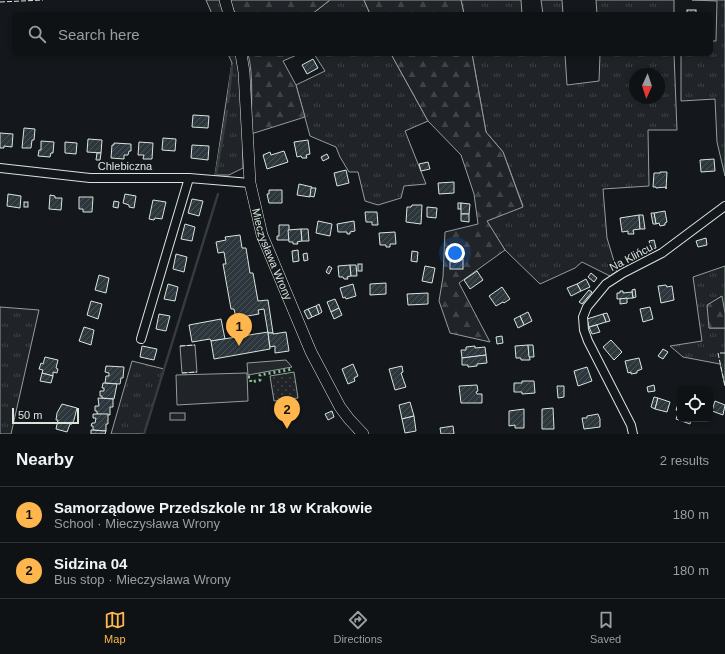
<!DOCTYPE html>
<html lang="en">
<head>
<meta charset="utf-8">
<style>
  :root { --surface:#0f1215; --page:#1d2022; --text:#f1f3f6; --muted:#9b9ea0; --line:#2f3234; --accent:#ffb74d }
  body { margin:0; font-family:Arial,sans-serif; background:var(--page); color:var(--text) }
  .controls { position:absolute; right:12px; bottom:12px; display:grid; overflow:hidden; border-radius:6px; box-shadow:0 2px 6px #0003 }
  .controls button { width:36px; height:36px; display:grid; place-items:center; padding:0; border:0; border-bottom:1px solid var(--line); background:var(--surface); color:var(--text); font:20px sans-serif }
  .compass { position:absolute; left:629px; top:68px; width:36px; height:36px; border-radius:50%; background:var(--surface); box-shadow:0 2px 6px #0003; rotate:183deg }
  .scale { position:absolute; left:12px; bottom:10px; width:67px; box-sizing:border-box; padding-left:4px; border:2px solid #d8e6dc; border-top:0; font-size:11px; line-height:14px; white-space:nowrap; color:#d8e6dc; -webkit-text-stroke:3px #14181c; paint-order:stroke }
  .you { position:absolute; left:455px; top:253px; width:14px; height:14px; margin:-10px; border:3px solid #fff; border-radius:50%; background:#1a73e8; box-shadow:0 0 0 6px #1a73e833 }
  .badge { display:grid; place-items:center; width:26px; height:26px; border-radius:50%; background:var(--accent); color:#111; font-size:13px; font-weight:700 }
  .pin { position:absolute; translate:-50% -33px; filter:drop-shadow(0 1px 2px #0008) }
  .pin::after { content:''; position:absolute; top:21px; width:14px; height:12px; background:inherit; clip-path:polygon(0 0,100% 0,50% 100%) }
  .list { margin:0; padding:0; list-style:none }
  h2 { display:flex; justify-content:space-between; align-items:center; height:52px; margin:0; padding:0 16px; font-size:17px }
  h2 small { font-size:13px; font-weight:400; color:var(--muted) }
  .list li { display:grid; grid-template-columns:26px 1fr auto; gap:12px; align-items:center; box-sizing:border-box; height:56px; padding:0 16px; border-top:1px solid var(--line) }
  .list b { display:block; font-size:15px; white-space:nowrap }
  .list p { margin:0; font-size:13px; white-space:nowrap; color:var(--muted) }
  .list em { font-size:13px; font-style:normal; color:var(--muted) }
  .icon { flex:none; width:22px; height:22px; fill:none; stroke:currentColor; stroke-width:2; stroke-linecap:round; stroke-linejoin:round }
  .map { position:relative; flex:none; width:725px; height:434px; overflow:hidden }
  .search { position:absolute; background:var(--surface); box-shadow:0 2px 6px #0003; left:12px; right:12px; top:12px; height:44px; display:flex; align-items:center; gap:10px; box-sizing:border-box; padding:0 14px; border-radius:6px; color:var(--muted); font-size:15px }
  .sheet { height:164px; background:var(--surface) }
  nav { display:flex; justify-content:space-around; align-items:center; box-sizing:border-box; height:56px; border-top:1px solid var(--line); background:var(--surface); font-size:11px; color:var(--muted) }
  nav a { display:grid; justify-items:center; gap:2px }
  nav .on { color:var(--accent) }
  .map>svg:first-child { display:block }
  .grass { fill:url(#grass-tufts); stroke:#939e99; fill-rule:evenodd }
  .forest { fill:url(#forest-firs); stroke:#939e99 }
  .park { fill:url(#park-dots); stroke:#939e99 }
  .pitch { fill:#202428; stroke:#939e99 }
  .parking { fill:#24282b; stroke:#939e99 }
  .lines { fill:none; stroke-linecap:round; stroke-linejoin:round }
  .stream { stroke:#363b3e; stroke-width:2.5 }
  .building { fill:url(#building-hatch); stroke:#d8e6dc }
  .street-casing { stroke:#d8e6dc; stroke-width:10 }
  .secondary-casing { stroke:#d8e6dc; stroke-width:12 }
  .street { stroke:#14181c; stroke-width:8 }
  .secondary { stroke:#14181c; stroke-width:11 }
  .hedge { stroke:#8ac095; stroke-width:3; stroke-dasharray:2 3; stroke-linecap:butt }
  .fence { stroke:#d8e6dc; stroke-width:1; stroke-dasharray:5 2; stroke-linecap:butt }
  .labels { text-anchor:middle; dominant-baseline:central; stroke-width:3; stroke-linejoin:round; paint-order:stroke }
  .street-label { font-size:11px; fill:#d8e6dc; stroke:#14181c }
</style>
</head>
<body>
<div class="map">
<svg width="725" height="434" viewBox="0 0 725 434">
  <defs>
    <pattern id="grass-tufts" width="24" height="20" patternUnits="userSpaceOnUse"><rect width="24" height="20" fill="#202428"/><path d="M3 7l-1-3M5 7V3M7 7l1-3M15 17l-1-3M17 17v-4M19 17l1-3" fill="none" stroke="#404447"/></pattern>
    <pattern id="forest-firs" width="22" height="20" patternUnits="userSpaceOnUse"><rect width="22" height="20" fill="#202428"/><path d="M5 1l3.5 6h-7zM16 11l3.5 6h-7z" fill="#404447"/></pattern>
    <pattern id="park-dots" width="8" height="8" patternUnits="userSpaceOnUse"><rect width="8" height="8" fill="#202428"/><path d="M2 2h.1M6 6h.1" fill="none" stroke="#404447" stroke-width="1.8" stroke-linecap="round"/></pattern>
    <pattern id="building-hatch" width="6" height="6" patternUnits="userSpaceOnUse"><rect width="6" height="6" fill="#2c363c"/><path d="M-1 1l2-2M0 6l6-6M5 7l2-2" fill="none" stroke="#4a5358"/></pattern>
  </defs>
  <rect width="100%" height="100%" fill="#14181c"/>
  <g class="grass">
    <polygon points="206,0 220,0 224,14 212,14"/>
    <polygon points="330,0 364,0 370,14 312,14"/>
    <polygon points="461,0 521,0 522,14 464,14"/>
    <polygon points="541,0 562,0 563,14 543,14"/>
    <polygon points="596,0 674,0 674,14 597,14"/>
    <polygon points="692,0 725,0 725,176 717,142 715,99 681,101 681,54 711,54 711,41 716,41 717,1"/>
    <path d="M228 54H236C246 90 242 131 243 168L229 175H215L232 63Z"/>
    <polygon points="314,54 391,54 428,121 405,131 426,184 404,186 401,198 378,205 365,201 358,172 349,172 340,157 336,147 310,136 296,85 325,71"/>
    <path d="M472 54H565L567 85 599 81 600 54H674L677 130H648L649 186 603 189 607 238 617 271 610 276 582 262 575 268 540 284 505 250 486 221 523 206 503 152 486 132ZM635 74H659V98H635Z"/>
    <polygon points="725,266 725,313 721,296 709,328 725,328 725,386 720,364 683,357 670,346 702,341 693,277"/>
    <polygon points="0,307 39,310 11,434 0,434"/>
    <polygon points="132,361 164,369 144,434 111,434"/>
  </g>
  <g class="forest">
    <polygon points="230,0 330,0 312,14 235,14"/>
    <polygon points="364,0 461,0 464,14 370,14"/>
    <path d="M248 54H299L283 61 296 85 305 117 251 134C251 112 254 74 248 54Z"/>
    <polygon points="391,54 472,54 486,132 503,152 523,207 487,221 505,250 459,283 490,342 450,333 439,301 443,277 445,232 478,224 474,194 461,155 428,121"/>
    <polygon points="722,296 725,313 725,328 709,328 707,305"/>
  </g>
  <polygon class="park" points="294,372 298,398 274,401 270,376"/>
  <g class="pitch">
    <polygon points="195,345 197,372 182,373 180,346"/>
    <polygon points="247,373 248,401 177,405 176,375"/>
    <rect x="170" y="413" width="15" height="7"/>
  </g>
  <polygon class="parking" points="286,360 292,367 248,375 247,363"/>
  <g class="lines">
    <g class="stream">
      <polyline points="228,102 232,66"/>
      <polyline points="216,174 227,111"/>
      <polyline points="144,434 218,194"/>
    </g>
  </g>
  <g class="building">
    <rect x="687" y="10" width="9" height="4"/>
    <polygon points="313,59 318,68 307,74 302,65"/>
    <polygon points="193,115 209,116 208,128 192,127"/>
    <polygon points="24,128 35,129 34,140 32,140 31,148 22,148"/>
    <polygon points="0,133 13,134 12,147 4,146 4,148 0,148"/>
    <polygon points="163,138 176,139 175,151 162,150"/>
    <polygon points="88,139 102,140 101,153 87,152"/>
    <polygon points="308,140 310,154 306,155 307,158 302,158 301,156 297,157 294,142"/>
    <polygon points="41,141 54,142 53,153 51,153 50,157 38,156 39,150 41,150"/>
    <polygon points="65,142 77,143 76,154 65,153"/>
    <polygon points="139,142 153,143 152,159 143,159 144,155 138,155"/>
    <polygon points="114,143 131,144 131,151 129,151 128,155 124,155 124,159 111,158 112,145 114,145"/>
    <polygon points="192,145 209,146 208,160 191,158"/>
    <polygon points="284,151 288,162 267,169 263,155 270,152 271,155"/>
    <polygon points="97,153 101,153 100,160 96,160"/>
    <polygon points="327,154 329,158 323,161 321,157"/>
    <polygon points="714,159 715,171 701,172 700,160"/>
    <polygon points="428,162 430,169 421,171 419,164"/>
    <polygon points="346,170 349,183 337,186 334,173"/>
    <polygon points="660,172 667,172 666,189 666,187 656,188 656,187 653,187 654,173 660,173"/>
    <polygon points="454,182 454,193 439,194 438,183"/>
    <polygon points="299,184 312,187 310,197 297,195"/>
    <polygon points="311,188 316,188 314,197 310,196"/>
    <polygon points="269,190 282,190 282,203 269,203 267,194 269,194"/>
    <polygon points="8,194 21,196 20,208 7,206"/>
    <polygon points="125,194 136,196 134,208 129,207 129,205 123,203"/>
    <polygon points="50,195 55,196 55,198 62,198 61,210 49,209"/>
    <polygon points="79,197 93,197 92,212 83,212 83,209 79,209"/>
    <polygon points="192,199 203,201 199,216 188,213"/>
    <polygon points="153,200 166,202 162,219 155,218 154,220 149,219"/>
    <polygon points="114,201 119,202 118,208 113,207"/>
    <rect x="24" y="202" width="4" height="5"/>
    <rect x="458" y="203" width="3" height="6"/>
    <polygon points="461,203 470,204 469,214 461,214"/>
    <polygon points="412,205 422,205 421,224 406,222 407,207 411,207"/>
    <polygon points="427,207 437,208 436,218 427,217"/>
    <polygon points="665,211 667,222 665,223 665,225 660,226 659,223 656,224 654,213"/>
    <polygon points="365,212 377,212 378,225 372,225 372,222 366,222"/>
    <polygon points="651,213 654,213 656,224 653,224"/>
    <polygon points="461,214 469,214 469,222 461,221"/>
    <polygon points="639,215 640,229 633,230 634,234 628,234 628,231 622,232 620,218"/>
    <polygon points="639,215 643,215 645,229 640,229"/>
    <polygon points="318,221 332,224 330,236 316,233"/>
    <polygon points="354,221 355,231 350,232 350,234 347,234 347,232 338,232 337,224"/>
    <polygon points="185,224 195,227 192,241 181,239"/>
    <polygon points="279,225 289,225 289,240 277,240 277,236 279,236"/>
    <polygon points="301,229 302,241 297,242 298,244 293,244 293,242 289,242 288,230"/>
    <polygon points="301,229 308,229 309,241 302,241"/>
    <polygon points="395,232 396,244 390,244 390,247 386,247 386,245 380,245 379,233"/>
    <polygon points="240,235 242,248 246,248 250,273 253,273 258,301 268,300 273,333 268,333 264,309 258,310 259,314 236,318 234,309 231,309 223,264 226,264 224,252 218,253 216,242 226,240 225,237"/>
    <polygon points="706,238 707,245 698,247 696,241"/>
    <polygon points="654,240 656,248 651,249 649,241"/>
    <polygon points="298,250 299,261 293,262 292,251"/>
    <polygon points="412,251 418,252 417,262 411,261"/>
    <polygon points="307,253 308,260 304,261 303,254"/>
    <polygon points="176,254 187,257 184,272 173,269"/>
    <rect x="450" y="259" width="13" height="10"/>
    <rect x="358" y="264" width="4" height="7"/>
    <polygon points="350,265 351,276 347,277 348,279 344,279 343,277 339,277 338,266"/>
    <polygon points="350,265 356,265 357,276 351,276"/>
    <polygon points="329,266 332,268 329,274 326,272"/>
    <polygon points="425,266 435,268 432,283 422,281"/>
    <polygon points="477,271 483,280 470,289 464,280"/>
    <polygon points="591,273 597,278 594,282 588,277"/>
    <polygon points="99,275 109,278 106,293 95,290"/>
    <polygon points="586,279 590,287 581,291 577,284"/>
    <polygon points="386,283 386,294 370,295 370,284"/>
    <polygon points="168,284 178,287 175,301 164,299"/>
    <polygon points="353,284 356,296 346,299 345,297 343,298 340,288"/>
    <polygon points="577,284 581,291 571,296 567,288"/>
    <polygon points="666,285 667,287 672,286 674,300 661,303 658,286"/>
    <polygon points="502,287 510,299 504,303 503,302 496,306 489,296"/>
    <polygon points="635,289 636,297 633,298 632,290"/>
    <polygon points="589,290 592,292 582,304 579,302"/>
    <polygon points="620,291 623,291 623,293 632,292 633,298 617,299 617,293 620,293"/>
    <polygon points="428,293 428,304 408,305 407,294"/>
    <polygon points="627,298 627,303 620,304 620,299"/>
    <polygon points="335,299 339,308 331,312 327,302"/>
    <polygon points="91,301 102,304 98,319 87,315"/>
    <polygon points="319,304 322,312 319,314 316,306"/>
    <polygon points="316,306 319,314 312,317 308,309"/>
    <polygon points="650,307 653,319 643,322 640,309"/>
    <polygon points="339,308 342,315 334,319 331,312"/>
    <polygon points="308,309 312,317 308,319 304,311"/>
    <polygon points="528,312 532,321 524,325 520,316"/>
    <polygon points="607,313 610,321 606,322 603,314"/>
    <polygon points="159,314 170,316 166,331 156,329"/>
    <polygon points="603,314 606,322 589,327 587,319"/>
    <polygon points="520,316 524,325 518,328 514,319"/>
    <polygon points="221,319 225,339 211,341 210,339 192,342 189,325"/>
    <polygon points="597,325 600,332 592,334 589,327"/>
    <polygon points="84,327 94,330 91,345 79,341"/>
    <polygon points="268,332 270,349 214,359 211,341"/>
    <polygon points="286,332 289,351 275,353 275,346 270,347 268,333 273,333 273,334"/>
    <polygon points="502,336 503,343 497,344 496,337"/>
    <polygon points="611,340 622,352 614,360 603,347"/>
    <polygon points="528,345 530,360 521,360 521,358 516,358 515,346"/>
    <polygon points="528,345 533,345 534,357 529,357"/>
    <polygon points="142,346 157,349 154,360 140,357"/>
    <polygon points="475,346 475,348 485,347 486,355 462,358 461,350 466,350 466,347"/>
    <polygon points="663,349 668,352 663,359 658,356"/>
    <polygon points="486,355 487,363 477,364 477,366 468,367 468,365 462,365 462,358"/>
    <polygon points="45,357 58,360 56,368 58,369 57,373 53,372 53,376 42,373 43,370 39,369 41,363 43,364"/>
    <polygon points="639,358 642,369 637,371 637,373 631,374 631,372 628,373 625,361"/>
    <polygon points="353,364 358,376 354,378 355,381 348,384 342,369"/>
    <polygon points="106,366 124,367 123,378 121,378 120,384 105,383 106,376 109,376 109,373 105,372"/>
    <polygon points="402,366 403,372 401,373 406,387 395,390 389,369"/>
    <polygon points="587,367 592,381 578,386 574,371"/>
    <polygon points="42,373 53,376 51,383 40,381"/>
    <polygon points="522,381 534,381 535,393 522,394 522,392 514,392 514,383 522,383"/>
    <polygon points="103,383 117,384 114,399 102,398 102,396 100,396 100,391 104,391 104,388 102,388"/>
    <polygon points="477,385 478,391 476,392 477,394 482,394 482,403 461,403 459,386"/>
    <polygon points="654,385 655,391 648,392 647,387"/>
    <polygon points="557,386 564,386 564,397 558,398"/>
    <polygon points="654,397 658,398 655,409 651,407"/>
    <polygon points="98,398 113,399 113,407 110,407 110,415 97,414 97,411 95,411 95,406 99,406"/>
    <polygon points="658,398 670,402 667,412 655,409"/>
    <polygon points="715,401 725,405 723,415 712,411"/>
    <polygon points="410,402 414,416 402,419 399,405"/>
    <polygon points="62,404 77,408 74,420 72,424 70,424 67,432 56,429 58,420 56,420 57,413"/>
    <polygon points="678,404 680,405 680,419 691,419 690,424 676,419 679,411 676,410"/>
    <polygon points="553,408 554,429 542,429 542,409"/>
    <polygon points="524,409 524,428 515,428 515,425 509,426 509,411"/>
    <polygon points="332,411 334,417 328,420 325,414"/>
    <polygon points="93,414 108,414 108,424 106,424 106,431 93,430 93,426 91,426 92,423 95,423 96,418 93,418"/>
    <polygon points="598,414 600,419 600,427 584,429 582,418 587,418 587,416"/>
    <polygon points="414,416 416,431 405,433 402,419"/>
    <polygon points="453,426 454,434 441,434 440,428"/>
    <polygon points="91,430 106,431 105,434 91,434"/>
  </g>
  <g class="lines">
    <defs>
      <g id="street">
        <polyline points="0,168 90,178 189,178 250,183"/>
        <polyline points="141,339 189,178"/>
        <polyline points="633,434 631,425 588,341 584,330 583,317 587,307 606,284 623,273 662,253 725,206"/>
      </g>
      <g id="secondary">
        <polyline points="225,0 229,14"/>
        <path id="s1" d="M241 54 244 72 250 183 262 235 311 352 340 407 349 419 363 434"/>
      </g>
    </defs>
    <use href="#street" class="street-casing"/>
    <use href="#secondary" class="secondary-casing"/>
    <use href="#street" class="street"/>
    <use href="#secondary" class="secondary"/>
    <polyline class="hedge" points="248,377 250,377 251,382 260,380 260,375 293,369"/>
    <g class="fence">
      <polyline points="0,2 43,0"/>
      <polyline points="180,346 195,345"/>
      <polyline points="725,353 718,353 725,386"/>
      <polyline points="182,373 197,372"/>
    </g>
  </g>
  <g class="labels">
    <g class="street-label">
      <text x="125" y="166">Chlebiczna</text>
      <text stroke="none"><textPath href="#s1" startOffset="204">Mieczysława Wrony</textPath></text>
      <text transform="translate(631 257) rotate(-28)">Na Klińcu</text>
    </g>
  </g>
</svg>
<div class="controls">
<button><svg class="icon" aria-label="locate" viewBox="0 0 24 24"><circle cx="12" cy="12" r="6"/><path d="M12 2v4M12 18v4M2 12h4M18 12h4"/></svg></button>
</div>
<svg class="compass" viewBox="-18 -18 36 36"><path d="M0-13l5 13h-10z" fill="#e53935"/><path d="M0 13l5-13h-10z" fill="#9b9ea0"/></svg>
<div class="scale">50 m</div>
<div class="you"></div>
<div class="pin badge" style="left:239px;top:346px">1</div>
<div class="pin badge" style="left:287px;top:429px">2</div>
<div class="search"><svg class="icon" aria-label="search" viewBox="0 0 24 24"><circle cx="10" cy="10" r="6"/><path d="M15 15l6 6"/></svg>Search here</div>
</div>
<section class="sheet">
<h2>Nearby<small>2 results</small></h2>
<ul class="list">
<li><span class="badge">1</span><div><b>Samorządowe Przedszkole nr 18 w Krakowie</b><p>School · Mieczysława Wrony</p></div><em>180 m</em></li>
<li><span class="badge">2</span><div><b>Sidzina 04</b><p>Bus stop · Mieczysława Wrony</p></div><em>180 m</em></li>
</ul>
</section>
<nav>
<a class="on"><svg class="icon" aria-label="map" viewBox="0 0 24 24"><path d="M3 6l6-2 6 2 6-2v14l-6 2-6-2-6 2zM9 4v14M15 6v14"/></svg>Map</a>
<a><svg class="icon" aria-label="directions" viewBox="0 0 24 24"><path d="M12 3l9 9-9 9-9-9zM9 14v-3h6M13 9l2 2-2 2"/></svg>Directions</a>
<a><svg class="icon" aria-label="saved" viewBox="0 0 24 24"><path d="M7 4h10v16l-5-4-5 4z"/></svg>Saved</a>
</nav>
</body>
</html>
